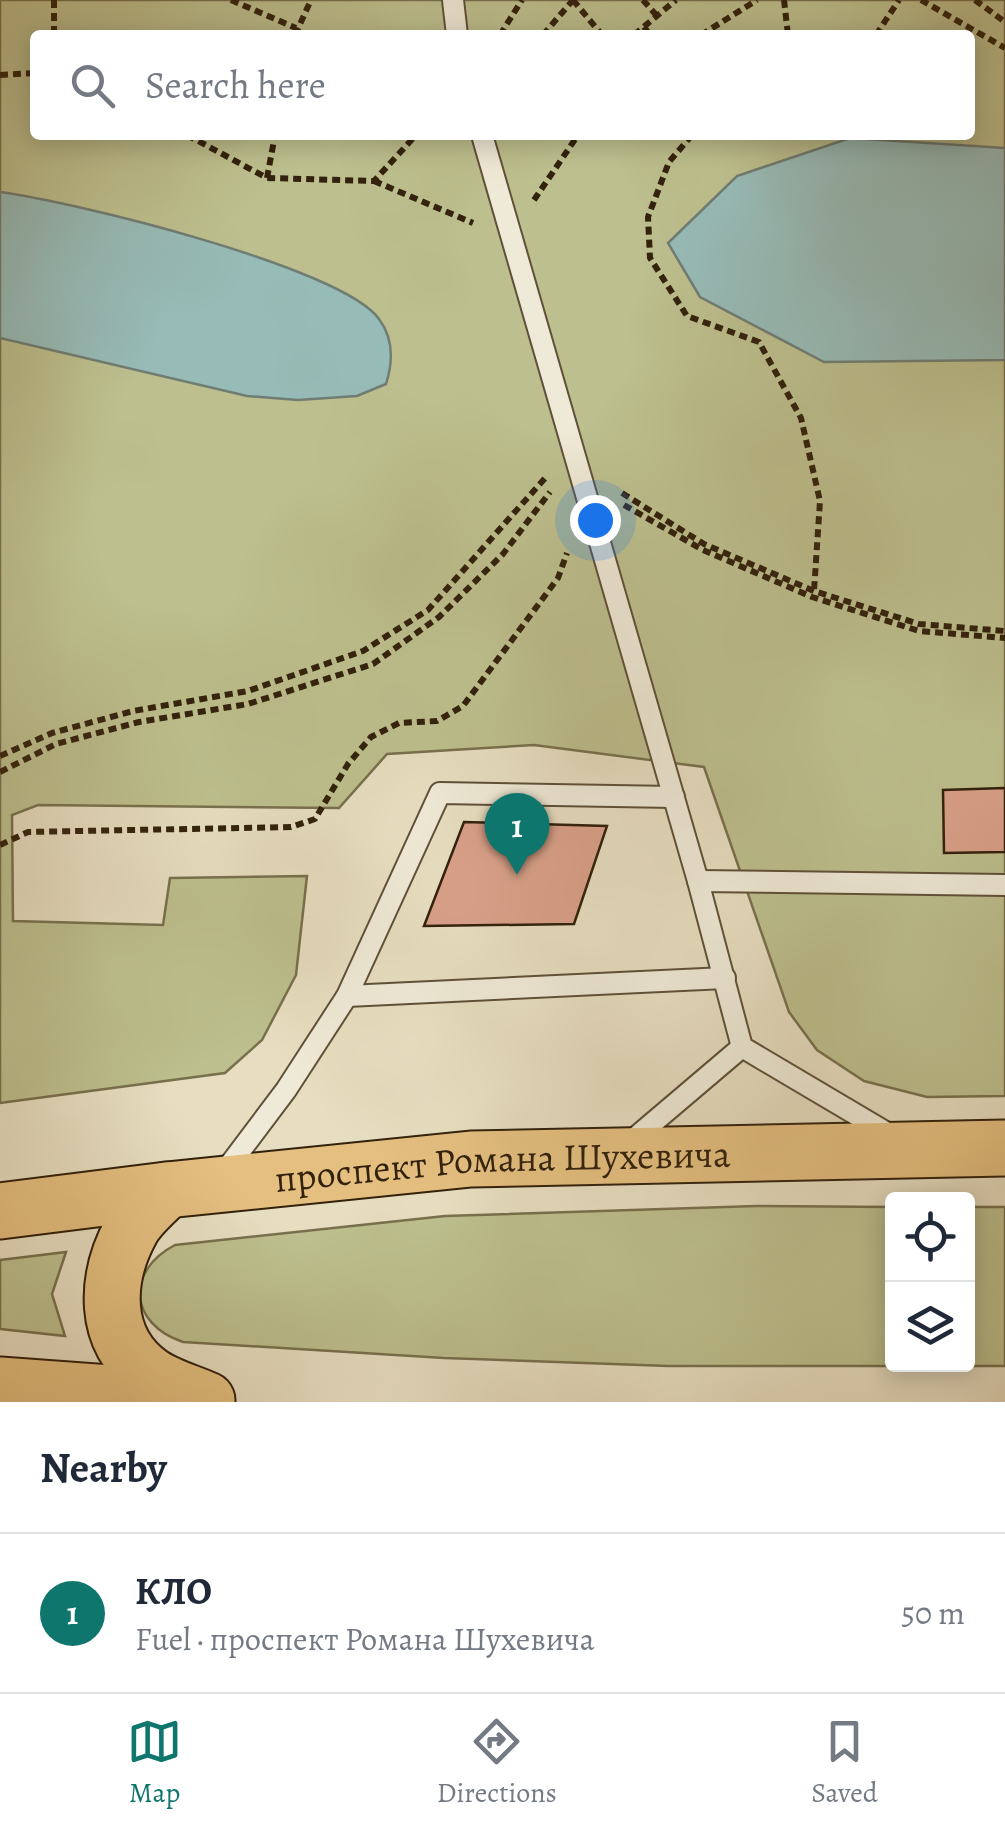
<!DOCTYPE html>
<html lang="en">
<head>
<meta charset="utf-8">
<style>
  :root { --surface:#fff; --page:#f6f6f7; --text:#1f2937; --muted:#747a83; --line:#e0e1e3; --accent:#0f766e }
  body { margin:0; font-family:Alegreya,serif; background:var(--page); color:var(--text) }
  .controls { position:absolute; right:30px; bottom:30px; display:grid; overflow:hidden; border-radius:10px; box-shadow:0 5px 25px #0003 }
  .controls button { width:90px; height:90px; display:grid; place-items:center; padding:0; border:0; border-bottom:2px solid var(--line); background:var(--surface); color:var(--text); font:50px sans-serif }
  .you { position:absolute; left:595px; top:520px; width:35px; height:35px; margin:-25px; border:8px solid #fff; border-radius:50%; background:#1a73e8; box-shadow:0 0 0 15px #1a73e833 }
  .badge { display:grid; place-items:center; width:65px; height:65px; border-radius:50%; background:var(--accent); color:#fff; font-size:32px; font-weight:700 }
  .pin { position:absolute; translate:-50% -82px; filter:drop-shadow(0 2px 5px #0008) }
  .pin::after { content:''; position:absolute; top:52px; width:35px; height:30px; background:inherit; clip-path:polygon(0 0,100% 0,50% 100%) }
  .list { margin:0; padding:0; list-style:none }
  h2 { display:flex; justify-content:space-between; align-items:center; height:130px; margin:0; padding:0 40px; font-size:42px }
  h2 small { font-size:32px; font-weight:400; color:var(--muted) }
  .list li { display:grid; grid-template-columns:65px 1fr auto; gap:30px; align-items:center; box-sizing:border-box; height:160px; padding:0 40px; border-top:2px solid var(--line) }
  .list b { display:block; font-size:38px; white-space:nowrap }
  .list p { margin:0; font-size:32px; white-space:nowrap; color:var(--muted) }
  .list em { font-size:32px; font-style:normal; color:var(--muted) }
  .icon { flex:none; width:55px; height:55px; fill:none; stroke:currentColor; stroke-width:2; stroke-linecap:round; stroke-linejoin:round }
  .map { position:relative; flex:none; width:1005px; height:1402px; overflow:hidden }
  .search { position:absolute; background:var(--surface); box-shadow:0 5px 25px #0003; left:30px; right:30px; top:30px; height:110px; display:flex; align-items:center; gap:25px; box-sizing:border-box; padding:0 35px; border-radius:10px; color:var(--muted); font-size:38px }
  .sheet { height:290px; background:var(--surface) }
  nav { display:flex; justify-content:space-around; align-items:center; box-sizing:border-box; height:140px; border-top:2px solid var(--line); background:var(--surface); font-size:28px; color:var(--muted) }
  nav a { display:grid; justify-items:center; gap:5px }
  nav .on { color:var(--accent) }
  .map>svg:first-child { display:block }
  .green { fill:#bdbf8e; stroke:#78704d; stroke-width:2.5; fill-rule:evenodd }
  .water { fill:#97bbb7; stroke:#6f7d73; stroke-width:2.5 }
  .building { fill:#d9a089; stroke:#32210c; stroke-width:2.5 }
  .lines { fill:none; stroke-linecap:round; stroke-linejoin:round }
  .lane-casing { stroke:#5f5039; stroke-width:24 }
  .primary-casing { stroke:#32210c; stroke-width:59 }
  .path { stroke:#32210c; stroke-width:6; stroke-dasharray:8 5; stroke-linecap:butt }
  .lane { stroke:#efead7; stroke-width:20 }
  .primary { stroke:#e4bf80; stroke-width:55 }
  .labels { text-anchor:middle; dominant-baseline:central; stroke-width:8; stroke-linejoin:round; paint-order:stroke }
  .street-label { font-size:38px; fill:#32210c; stroke:#efead7 }
</style>
</head>
<body>
<div class="map">
<svg width="1005" height="1402" viewBox="0 0 1005 1402">
  <rect width="100%" height="100%" fill="#e7dec1"/>
  <filter id="stains"><feTurbulence type="fractalNoise" baseFrequency=".002" numOctaves="4"/><feColorMatrix values="0 0 0 0 .2 0 0 0 0 .09 0 0 0 0 .02 0 0 0 .5 -.17"/></filter>
  <radialGradient id="worn" r=".72"><stop offset=".6" stop-color="#630" stop-opacity="0"/><stop offset="1" stop-color="#630" stop-opacity=".3"/></radialGradient>
  <g class="green">
    <path d="M0 0H1005V1096L927 1097 864 1081 817 1050 789 1012 704 767 534 745 387 754 339 808 38 805 12 815 13 921 163 925 170 878 307 876 296 975 262 1040 225 1073 0 1103ZM35 35H970V135H35Z"/>
    <path d="M756 1206 892 1207V1364H968V1207H1005V1366H668L444 1358 183 1342C129 1324 125 1271 175 1245L445 1216Z"/>
    <polygon points="66,1252 52,1294 65,1336 0,1329 0,1260"/>
  </g>
  <g class="water">
    <polygon points="850,138 1005,148 1005,360 824,362 700,297 668,243 737,176"/>
    <path d="M0 192C70 201 342 267 379 319 394 339 393 362 386 384L357 396 298 400 247 396 0 338Z"/>
  </g>
  <g class="building">
    <polygon points="1005,788 1005,852 944,853 943,790"/>
    <polygon points="464,822 607,826 574,924 424,926"/>
  </g>
  <g class="lines">
    <defs>
      <g id="lane">
        <polyline points="453,0 457,35"/>
        <polyline points="482,135 698,881 742,1047 894,1137"/>
        <polyline points="698,881 1005,885"/>
        <polyline points="347,996 725,978"/>
        <polyline points="629,1143 742,1047"/>
        <polyline points="222,1175 286,1090 347,996 440,793 674,797"/>
      </g>
      <g id="primary">
        <path d="M167 1190C155 1202 139 1215 131 1230 105 1278 101 1340 151 1375 167 1386 189 1392 207 1400"/>
        <path id="s1" d="M0 1211 167 1190 471 1159 1005 1148"/>
        <polyline points="0,1385 191,1399"/>
      </g>
    </defs>
    <use href="#lane" class="lane-casing"/>
    <use href="#primary" class="primary-casing"/>
    <g class="path">
      <polyline points="54,0 54,35"/>
      <polyline points="231,0 296,28"/>
      <polyline points="573,0 602,35"/>
      <polyline points="643,0 657,16"/>
      <polyline points="784,0 788,35"/>
      <polyline points="921,0 1005,48"/>
      <polyline points="975,0 1005,22"/>
      <polyline points="644,27 650,35"/>
      <polyline points="295,35 311,0"/>
      <polyline points="500,35 522,0"/>
      <polyline points="543,35 573,0"/>
      <polyline points="634,35 676,0"/>
      <polyline points="701,35 757,0"/>
      <polyline points="876,35 899,0"/>
      <polyline points="0,75 35,73"/>
      <polyline points="187,135 267,178 374,181 416,135"/>
      <polyline points="692,135 669,162 648,217 650,258 687,316 759,342 801,418 820,501 814,591"/>
      <polyline points="267,178 275,135"/>
      <polyline points="374,181 473,223"/>
      <polyline points="534,200 578,135"/>
      <polyline points="622,493 704,544 814,591 919,624 1005,631"/>
      <polyline points="624,505 703,550 812,597 919,631 1005,638"/>
      <polyline points="0,756 52,733 133,711 248,691 363,651 428,610 546,477"/>
      <polyline points="0,772 56,744 139,722 248,704 373,664 439,617 503,554 550,492"/>
      <polyline points="0,845 28,832 291,827 315,819 348,764 371,737 399,723 437,721 463,706 558,578 567,553"/>
    </g>
    <use href="#lane" class="lane"/>
    <use href="#primary" class="primary"/>
  </g>
  <g class="labels">
    <g class="street-label">
      <text stroke="none"><textPath href="#s1" startOffset="505">проспект Романа Шухевича</textPath></text>
    </g>
  </g>
  <rect width="100%" height="100%" filter="url(#stains)"/>
  <rect width="100%" height="100%" fill="url(#worn)"/>
</svg>
<div class="controls">
<button><svg class="icon" aria-label="locate" viewBox="0 0 24 24"><circle cx="12" cy="12" r="6"/><path d="M12 2v4M12 18v4M2 12h4M18 12h4"/></svg></button>
<button><svg class="icon" aria-label="layers" viewBox="0 0 24 24"><path d="M12 4l9 5-9 5-9-5zM3 14l9 5 9-5"/></svg></button>
</div>
<div class="you"></div>
<div class="pin badge" style="left:517px;top:875px">1</div>
<div class="search"><svg class="icon" aria-label="search" viewBox="0 0 24 24"><circle cx="10" cy="10" r="6"/><path d="M15 15l6 6"/></svg>Search here</div>
</div>
<section class="sheet">
<h2>Nearby<small></small></h2>
<ul class="list">
<li><span class="badge">1</span><div><b>КЛО</b><p>Fuel · проспект Романа Шухевича</p></div><em>50 m</em></li>
</ul>
</section>
<nav>
<a class="on"><svg class="icon" aria-label="map" viewBox="0 0 24 24"><path d="M3 6l6-2 6 2 6-2v14l-6 2-6-2-6 2zM9 4v14M15 6v14"/></svg>Map</a>
<a><svg class="icon" aria-label="directions" viewBox="0 0 24 24"><path d="M12 3l9 9-9 9-9-9zM9 14v-3h6M13 9l2 2-2 2"/></svg>Directions</a>
<a><svg class="icon" aria-label="saved" viewBox="0 0 24 24"><path d="M7 4h10v16l-5-4-5 4z"/></svg>Saved</a>
</nav>
</body>
</html>
